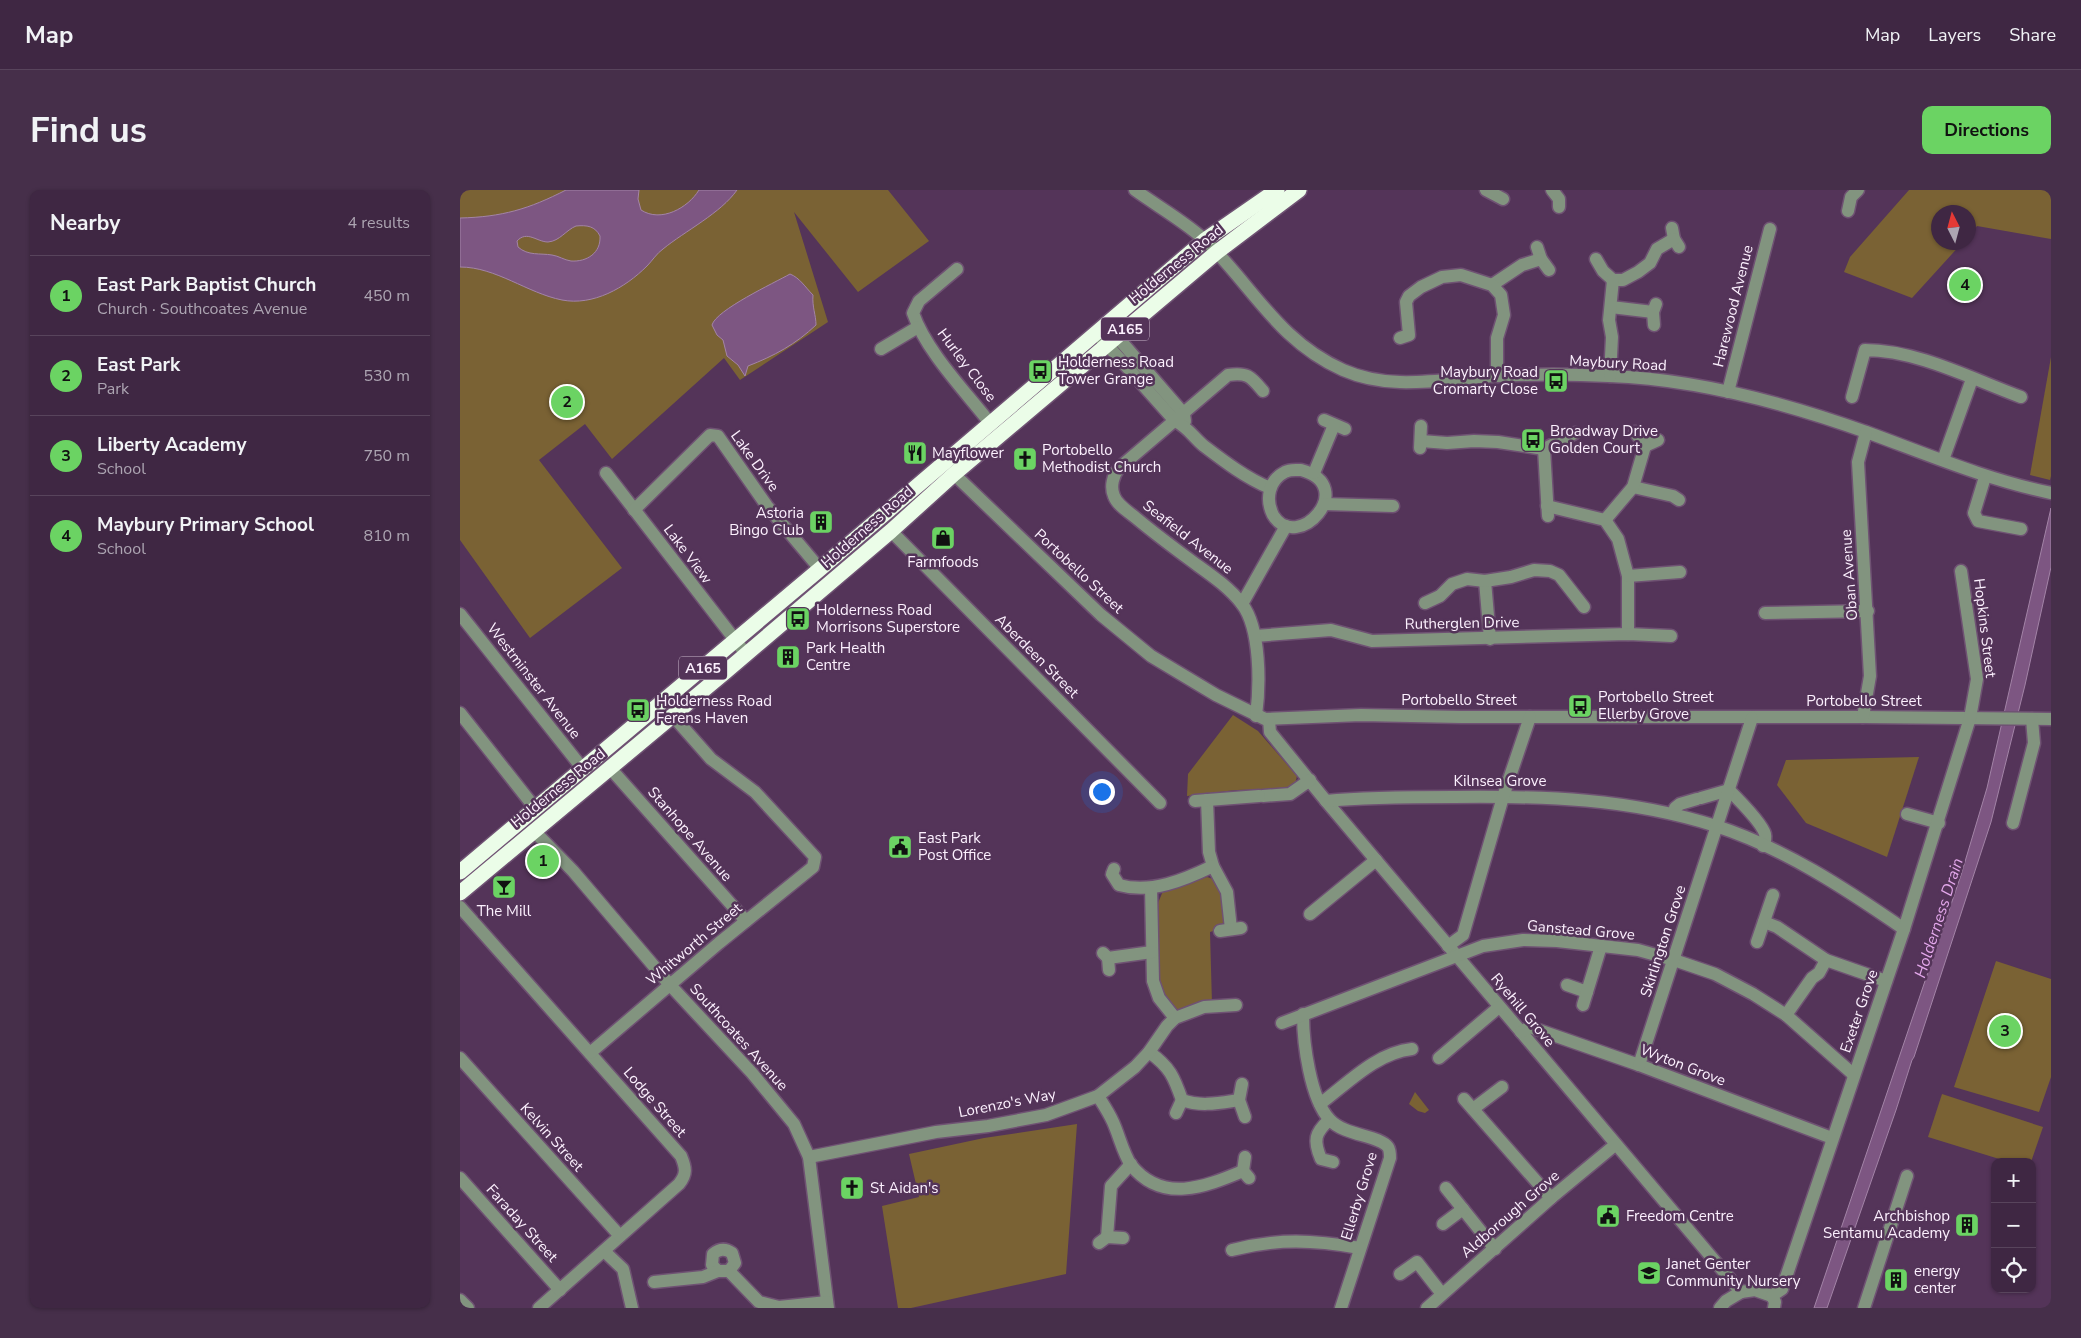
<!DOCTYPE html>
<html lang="en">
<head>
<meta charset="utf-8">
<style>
  :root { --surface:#3f2743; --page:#462f4a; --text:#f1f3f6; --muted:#ada5b2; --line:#58445c; --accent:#6bd363 }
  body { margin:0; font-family:"Nunito Sans",sans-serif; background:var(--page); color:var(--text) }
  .controls { position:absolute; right:15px; bottom:15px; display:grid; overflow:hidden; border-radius:10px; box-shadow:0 1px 4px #0004 }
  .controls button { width:45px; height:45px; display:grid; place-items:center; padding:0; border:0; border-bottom:1px solid var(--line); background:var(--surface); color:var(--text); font:25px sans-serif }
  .compass { position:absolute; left:1471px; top:15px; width:45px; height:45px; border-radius:50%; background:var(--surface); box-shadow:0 1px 4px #0004; rotate:354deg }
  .you { position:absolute; left:641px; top:601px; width:18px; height:18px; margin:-12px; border:4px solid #fff; border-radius:50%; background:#1a73e8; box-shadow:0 0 0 8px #1a73e833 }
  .badge { display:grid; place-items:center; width:32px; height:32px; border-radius:50%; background:var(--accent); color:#111; font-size:16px; font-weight:700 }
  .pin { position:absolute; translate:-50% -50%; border:2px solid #fff; box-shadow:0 1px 5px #0006 }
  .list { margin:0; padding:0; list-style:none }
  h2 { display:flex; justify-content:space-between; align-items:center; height:65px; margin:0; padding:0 20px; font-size:21px }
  h2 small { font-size:16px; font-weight:400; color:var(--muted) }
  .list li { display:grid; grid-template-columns:32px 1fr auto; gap:15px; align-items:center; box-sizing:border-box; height:80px; padding:0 20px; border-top:1px solid var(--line) }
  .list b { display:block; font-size:19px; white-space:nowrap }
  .list p { margin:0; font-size:16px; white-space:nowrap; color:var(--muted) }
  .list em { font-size:16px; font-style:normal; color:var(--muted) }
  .icon { flex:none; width:28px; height:28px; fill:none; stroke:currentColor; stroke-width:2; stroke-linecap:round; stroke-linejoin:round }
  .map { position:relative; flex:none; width:1591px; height:1118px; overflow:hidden; border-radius:10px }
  header { display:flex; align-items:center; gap:30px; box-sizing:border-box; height:70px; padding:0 25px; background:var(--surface); border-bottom:1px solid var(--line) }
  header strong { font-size:24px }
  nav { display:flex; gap:28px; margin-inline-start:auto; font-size:18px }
  .intro { display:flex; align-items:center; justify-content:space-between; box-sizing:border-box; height:120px; padding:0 30px }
  h1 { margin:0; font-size:35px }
  .button { padding:12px 22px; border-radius:10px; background:var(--accent); color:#111; font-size:18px; font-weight:700 }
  main { display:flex; gap:30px; padding:0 30px }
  aside { flex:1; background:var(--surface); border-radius:10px; box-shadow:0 1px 4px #0004 }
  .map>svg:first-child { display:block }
  .green { fill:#7a6234 }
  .water { fill:#7d5682; stroke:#a384a7; fill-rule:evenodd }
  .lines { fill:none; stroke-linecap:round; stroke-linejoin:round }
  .minor-casing { stroke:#6f5273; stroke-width:15 }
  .highway-casing { stroke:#6f5273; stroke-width:18 }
  .minor { stroke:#82947f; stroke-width:12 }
  .highway { stroke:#ebfde8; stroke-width:15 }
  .labels { text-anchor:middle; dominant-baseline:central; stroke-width:5; stroke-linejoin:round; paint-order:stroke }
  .shield { fill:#543459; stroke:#cab8cc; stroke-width:1 }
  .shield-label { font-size:14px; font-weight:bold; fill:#fcf0fe }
  .street-label { font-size:15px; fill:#fcf0fe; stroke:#543459 }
  .poi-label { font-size:15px; fill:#fcf0fe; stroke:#543459; text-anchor:start }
  .water-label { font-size:16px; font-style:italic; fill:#e4a8ec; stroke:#543459 }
</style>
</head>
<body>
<header>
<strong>Map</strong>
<nav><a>Map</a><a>Layers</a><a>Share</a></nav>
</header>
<div class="intro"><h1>Find us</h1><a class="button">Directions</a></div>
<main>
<aside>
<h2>Nearby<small>4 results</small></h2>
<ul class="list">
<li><span class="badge">1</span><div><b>East Park Baptist Church</b><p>Church · Southcoates Avenue</p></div><em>450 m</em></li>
<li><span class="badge">2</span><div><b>East Park</b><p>Park</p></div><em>530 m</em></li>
<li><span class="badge">3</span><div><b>Liberty Academy</b><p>School</p></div><em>750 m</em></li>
<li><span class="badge">4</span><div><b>Maybury Primary School</b><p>School</p></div><em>810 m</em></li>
</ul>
</aside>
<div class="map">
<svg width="1591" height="1118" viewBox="0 0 1591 1118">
  <rect width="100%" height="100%" fill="#543459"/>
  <g class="green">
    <polygon points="0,0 428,0 469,51 398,102 334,22 368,132 280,190 264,168 152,269 125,234 79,270 162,378 70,448 0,350"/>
    <polygon points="1449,0 1591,0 1591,49 1517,36 1509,46 1508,22 1478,22 1478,52 1502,53 1452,108 1384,82 1390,67"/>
    <polygon points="1591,167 1591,286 1590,290 1570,285"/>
    <polygon points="773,525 798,541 837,586 835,594 825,599 776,600 727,606 728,584"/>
    <polygon points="1459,567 1427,667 1346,633 1317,595 1326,570"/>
    <polygon points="747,687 756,690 761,695 766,737 750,742 752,814 718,820 712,817 705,809 697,792 698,713 703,701"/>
    <polygon points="1536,771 1591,789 1591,887 1579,922 1494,897"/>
    <polygon points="955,902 969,920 965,923 958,921 949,914"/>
    <polygon points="1482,904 1583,937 1571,972 1549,972 1468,947"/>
    <polygon points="617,934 606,1084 451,1118 438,1118 422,1016 459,1007 449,964 524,948"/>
  </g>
  <g class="water">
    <path d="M106 0H179L178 9 181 20C201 33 228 18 239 0H277C261 23 225 41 203 59 197 63 192 71 187 76 165 98 133 116 102 110 67 103 36 77 0 77V28C42 27 69 19 106 0ZM116 36C127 35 135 36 140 46 141 63 127 72 111 71 104 70 99 66 92 65 80 63 68 66 58 57L57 51C67 40 77 52 88 52 100 51 106 40 116 36Z"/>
    <path d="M330 84C340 88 345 97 353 105 352 117 356 125 356 135 336 154 314 166 288 176L285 186 278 175 267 166 263 150 257 145 252 135C256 120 314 93 330 84Z"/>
    <polygon points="1591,318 1591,377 1565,495 1531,632 1454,867 1452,870 1436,920 1367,1118 1354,1118 1501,685 1527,598"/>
  </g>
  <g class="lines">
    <defs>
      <g id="minor">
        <path d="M675 0C697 16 729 34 748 53 794 99 820 152 883 180 933 202 985 188 1037 186 1074 184 1112 184 1149 186 1237 189 1326 213 1409 243 1469 265 1528 290 1591 303"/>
        <polyline points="1026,0 1043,9"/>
        <polyline points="1092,0 1099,9 1099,17"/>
        <polyline points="1388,21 1391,7 1398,0"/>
        <polyline points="1212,38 1214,49 1219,57"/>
        <polyline points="1077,57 1081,69 1089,80"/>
        <polyline points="1136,69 1143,81 1153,90 1163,90 1178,82 1190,73 1197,59 1214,49"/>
        <path d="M497 79 459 111 453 123C466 161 505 201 530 233"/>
        <polyline points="1032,95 1062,75 1081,69"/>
        <polyline points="1151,117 1193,122"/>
        <polyline points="646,134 724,224 725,231"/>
        <polyline points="1194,135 1193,122 1196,114"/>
        <path d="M641 148 715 231C729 238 733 247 744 256 765 272 786 288 810 298"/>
        <polyline points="940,148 949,145 946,112 949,106 961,97 982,87 1001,85 1032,95 1041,105 1044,125 1037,148 1037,186"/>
        <polyline points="421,159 458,137"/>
        <polyline points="1150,186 1152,147 1149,130 1153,90"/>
        <polyline points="1268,202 1310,39"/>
        <path d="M1392 207 1405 160C1457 160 1512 189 1561 207"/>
        <polyline points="864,230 885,239"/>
        <polyline points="1175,242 1185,256 1198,250"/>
        <polyline points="961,251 987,253 1014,251 1038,252 1084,259 1115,243"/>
        <polyline points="960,258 961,236"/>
        <polyline points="1084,259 1088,326"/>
        <polyline points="1483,270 1512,189"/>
        <path d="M841 280C900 296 837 365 813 325 805 309 809 290 825 282 830 279 836 280 841 280Z"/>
        <polyline points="146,283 286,464"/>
        <polyline points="854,283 874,235"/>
        <polyline points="494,284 641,425 691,466 756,505 805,529 901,525 1001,527 1403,527 1591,529"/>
        <polyline points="1525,287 1514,323 1518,331 1561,339"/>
        <polyline points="1173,297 1213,306 1219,310"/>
        <polyline points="864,314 933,316"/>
        <polyline points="1087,316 1145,330 1158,349 1168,386 1168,444"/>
        <polyline points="174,320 250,245 258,246 307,316 360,379"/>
        <polyline points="1145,330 1173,297 1185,256"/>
        <polyline points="431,341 700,613"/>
        <polyline points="1168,386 1220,382"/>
        <polyline points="1025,391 1030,449"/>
        <polyline points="965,413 980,406 992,394 1007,389 1025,391 1051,387 1074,380 1090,381 1099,385 1124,417"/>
        <polyline points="782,414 826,336"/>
        <polyline points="1305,423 1408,421"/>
        <polyline points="0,424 123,579"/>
        <polyline points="795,446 871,440 912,451 1168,444 1211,446"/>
        <polyline points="0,523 75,618"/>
        <path d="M796 526C800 496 801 439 782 414 769 397 751 385 733 372 714 358 694 343 676 328 669 322 657 315 654 306 650 297 653 285 659 278L768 185C788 182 791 187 803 201"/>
        <polyline points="1403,527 1410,486 1398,272 1406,242"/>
        <polyline points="809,530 810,542 866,611 1281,1102 1295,1100 1312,1106"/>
        <polyline points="150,578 286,731"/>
        <polyline points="803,606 830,604 850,590"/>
        <path d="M1241 608 1269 600C1278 609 1302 633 1305 644 1306 648 1305 652 1303 656"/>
        <polyline points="747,610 749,662 753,676 767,702 771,739"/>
        <polyline points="735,611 799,606"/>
        <path d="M866 611C908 607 951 607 994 607 1085 606 1168 608 1256 636 1324 658 1386 699 1444 739"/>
        <polyline points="1214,624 1215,618 1220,614 1237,609"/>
        <polyline points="1447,624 1479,633"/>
        <polyline points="1553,633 1574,553 1572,529"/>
        <polyline points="74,641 113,681 210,795 292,883 334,934 349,967 368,1118"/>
        <path d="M654 679 652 684 659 695C691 704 724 690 753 676"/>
        <polyline points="691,698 693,791 699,808 715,828"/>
        <path d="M0 717 221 966C226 978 227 984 219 994L79 1118"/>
        <polyline points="850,724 916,670"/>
        <polyline points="1304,732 1317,737 1366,770 1426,791"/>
        <polyline points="760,741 781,738"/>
        <polyline points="1297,752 1313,705"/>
        <polyline points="988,756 1003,745 1043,607 1070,527"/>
        <polyline points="643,763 648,768 692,762"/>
        <polyline points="648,768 649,780"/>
        <polyline points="1107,795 1127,802"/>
        <polyline points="1123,815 1141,756"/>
        <path d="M843 824C843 852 850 909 870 930 885 946 919 945 928 957 930 960 930 964 930 968L881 1118"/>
        <polyline points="1326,825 1352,788 1359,783 1366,770"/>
        <polyline points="822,833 1023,756 1063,750 1097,751 1178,760 1214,770 1255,784 1293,804 1326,825 1394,885"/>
        <polyline points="1061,842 1070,837 1179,875 1372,948"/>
        <path d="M689 862C710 877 714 887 722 910 741 917 759 913 779 910"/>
        <polyline points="130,863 259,753 353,677 355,667 295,602 251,569 213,526"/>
        <polyline points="0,868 160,1046"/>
        <polyline points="979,868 1039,817"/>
        <polyline points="1179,875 1292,528"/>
        <polyline points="782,894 779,910 785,927"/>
        <path d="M638 906C643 914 649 923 653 932 659 945 663 963 671 975 702 1014 745 997 783 981"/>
        <polyline points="1004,909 1091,1008"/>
        <path d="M860 914C888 893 916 863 952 859"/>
        <polyline points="1013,919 1042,897"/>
        <polyline points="716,923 722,910"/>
        <path d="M869 930C855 943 853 950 861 969L873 972"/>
        <polyline points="349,967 476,942 528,936 586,925 619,913 638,906 675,877 689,862 707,836 715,828 744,817 776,815"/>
        <polyline points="785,967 783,981 789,988"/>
        <polyline points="0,988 100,1100"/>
        <polyline points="986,998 1035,1059"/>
        <polyline points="983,1034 1003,1019"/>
        <polyline points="647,1047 651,996 671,974"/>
        <polyline points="639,1053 647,1047 663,1048"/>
        <path d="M772 1060C818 1048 854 1050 900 1058"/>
        <polyline points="144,1061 163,1079 172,1118"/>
        <path d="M258 1081 252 1075 253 1064C259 1059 265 1058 272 1063L275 1073 269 1081"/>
        <polyline points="940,1084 957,1072 982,1104"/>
        <polyline points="194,1092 243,1087 258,1081 269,1081 299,1112 319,1117 367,1112"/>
        <polyline points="0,1110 8,1118"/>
        <polyline points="967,1118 1091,1008 1155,955"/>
        <polyline points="1260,1118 1266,1111 1281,1102"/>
        <polyline points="1314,1118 1315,1112 1312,1106 1322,1099 1444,739 1510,528 1517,489 1501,381"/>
        <polyline points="1404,1118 1447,986"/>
      </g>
      <g id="highway">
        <polyline points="0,682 360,379 745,50 817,0"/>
        <polyline points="0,703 264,483 431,341 494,284 757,62 839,0"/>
      </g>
    </defs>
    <use href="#minor" class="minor-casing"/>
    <use href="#highway" class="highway-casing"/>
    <use href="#minor" class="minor"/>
    <use href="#highway" class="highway"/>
  </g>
  <defs>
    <symbol id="bus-square" viewBox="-11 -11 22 22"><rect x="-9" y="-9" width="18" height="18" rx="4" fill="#6bd363" stroke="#543459"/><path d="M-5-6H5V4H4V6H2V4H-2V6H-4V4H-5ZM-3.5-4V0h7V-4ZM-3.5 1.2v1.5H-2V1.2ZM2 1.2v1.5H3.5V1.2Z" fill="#111"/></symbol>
    <symbol id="restaurant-square" viewBox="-11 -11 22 22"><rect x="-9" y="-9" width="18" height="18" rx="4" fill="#6bd363" stroke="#543459"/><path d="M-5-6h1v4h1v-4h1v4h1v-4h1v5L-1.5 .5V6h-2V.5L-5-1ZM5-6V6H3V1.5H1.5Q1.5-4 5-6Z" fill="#111"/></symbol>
    <symbol id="church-square" viewBox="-11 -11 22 22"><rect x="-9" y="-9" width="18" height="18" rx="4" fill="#6bd363" stroke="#543459"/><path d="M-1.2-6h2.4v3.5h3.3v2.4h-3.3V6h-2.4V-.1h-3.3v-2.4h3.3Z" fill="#111"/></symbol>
    <symbol id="building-square" viewBox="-11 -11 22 22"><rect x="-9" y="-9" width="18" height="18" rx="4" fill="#6bd363" stroke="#543459"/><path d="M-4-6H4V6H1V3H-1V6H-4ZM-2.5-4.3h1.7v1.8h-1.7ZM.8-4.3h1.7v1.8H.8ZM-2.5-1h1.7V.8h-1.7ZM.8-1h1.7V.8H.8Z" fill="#111"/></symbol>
    <symbol id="shop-square" viewBox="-11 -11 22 22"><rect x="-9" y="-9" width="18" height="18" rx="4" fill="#6bd363" stroke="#543459"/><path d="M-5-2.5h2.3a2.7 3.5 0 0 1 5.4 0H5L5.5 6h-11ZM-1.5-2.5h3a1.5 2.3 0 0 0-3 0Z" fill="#111"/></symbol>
    <symbol id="civic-square" viewBox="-11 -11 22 22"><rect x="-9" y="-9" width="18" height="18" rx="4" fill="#6bd363" stroke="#543459"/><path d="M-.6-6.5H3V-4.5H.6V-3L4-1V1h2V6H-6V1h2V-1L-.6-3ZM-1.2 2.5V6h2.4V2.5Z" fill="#111"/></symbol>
    <symbol id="bar-square" viewBox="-11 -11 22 22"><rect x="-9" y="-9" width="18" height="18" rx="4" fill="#6bd363" stroke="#543459"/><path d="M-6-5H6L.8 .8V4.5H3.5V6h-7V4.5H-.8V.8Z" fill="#111"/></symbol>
    <symbol id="school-square" viewBox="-11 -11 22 22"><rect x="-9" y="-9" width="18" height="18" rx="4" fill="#6bd363" stroke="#543459"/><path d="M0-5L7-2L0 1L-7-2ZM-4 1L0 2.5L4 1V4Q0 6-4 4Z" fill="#111"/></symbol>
  </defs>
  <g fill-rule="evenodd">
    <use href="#bus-square" x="566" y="167" width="28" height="28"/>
    <use href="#bus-square" x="1082" y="177" width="28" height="28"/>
    <use href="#bus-square" x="1059" y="236" width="28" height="28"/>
    <use href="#restaurant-square" x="441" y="249" width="28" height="28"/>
    <use href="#church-square" x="551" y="255" width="28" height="28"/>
    <use href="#building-square" x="347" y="318" width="28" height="28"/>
    <use href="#shop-square" x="469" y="334" width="28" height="28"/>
    <use href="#bus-square" x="324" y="415" width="28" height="28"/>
    <use href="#building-square" x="314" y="453" width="28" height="28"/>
    <use href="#bus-square" x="1106" y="502" width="28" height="28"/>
    <use href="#bus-square" x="164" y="506" width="28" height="28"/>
    <use href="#civic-square" x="426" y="643" width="28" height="28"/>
    <use href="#bar-square" x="30" y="683" width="28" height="28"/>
    <use href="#church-square" x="378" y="984" width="28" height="28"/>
    <use href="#civic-square" x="1134" y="1012" width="28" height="28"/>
    <use href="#building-square" x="1493" y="1021" width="28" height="28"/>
    <use href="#school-square" x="1175" y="1069" width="28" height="28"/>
    <use href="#building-square" x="1422" y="1076" width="28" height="28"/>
  </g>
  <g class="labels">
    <g class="shield">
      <rect x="641" y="127.5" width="48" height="23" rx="4"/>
      <rect x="219" y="466.5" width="48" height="23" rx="4"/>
    </g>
    <g class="shield-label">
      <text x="665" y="139">A165</text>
      <text x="243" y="478">A165</text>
    </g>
    <g class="street-label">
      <text transform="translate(716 74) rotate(-39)">Holderness Road</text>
      <text transform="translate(1273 116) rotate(-76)">Harewood Avenue</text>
      <text transform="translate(1158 173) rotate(3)">Maybury Road</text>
      <text transform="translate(507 175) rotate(53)">Hurley Close</text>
      <text transform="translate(295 271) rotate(54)">Lake Drive</text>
      <text transform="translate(407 337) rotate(-41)">Holderness Road</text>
      <text transform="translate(728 347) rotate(38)">Seafield Avenue</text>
      <text transform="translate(228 364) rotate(53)">Lake View</text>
      <text transform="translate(619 381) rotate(43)">Portobello Street</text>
      <text transform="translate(1389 385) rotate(-94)">Oban Avenue</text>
      <text transform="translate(1002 433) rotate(-1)">Rutherglen Drive</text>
      <text transform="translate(1525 438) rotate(83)">Hopkins Street</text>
      <text transform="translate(577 466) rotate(45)">Aberdeen Street</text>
      <text transform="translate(74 491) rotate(52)">Westminster Avenue</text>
      <text x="999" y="510">Portobello Street</text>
      <text x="1404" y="511">Portobello Street</text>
      <text x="1040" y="591">Kilnsea Grove</text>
      <text transform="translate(98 598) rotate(-39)">Holderness Road</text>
      <text transform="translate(230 644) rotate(49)">Stanhope Avenue</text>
      <text transform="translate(1121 740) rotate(5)">Ganstead Grove</text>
      <text transform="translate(1203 751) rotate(-72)">Skirlington Grove</text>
      <text transform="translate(234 754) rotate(-40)">Whitworth Street</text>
      <text transform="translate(1063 820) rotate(50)">Ryehill Grove</text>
      <text transform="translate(1399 821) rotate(-71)">Exeter Grove</text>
      <text transform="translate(279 847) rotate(48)">Southcoates Avenue</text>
      <text transform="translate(1223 875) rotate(21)">Wyton Grove</text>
      <text transform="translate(195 912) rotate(49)">Lodge Street</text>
      <text transform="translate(547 913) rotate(-11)">Lorenzo's Way</text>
      <text transform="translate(92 947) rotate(48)">Kelvin Street</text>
      <text transform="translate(899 1006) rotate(-73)">Ellerby Grove</text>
      <text transform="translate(1050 1024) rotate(-41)">Aldborough Grove</text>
      <text transform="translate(62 1033) rotate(48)">Faraday Street</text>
    </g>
    <g class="poi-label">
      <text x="598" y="172">Holderness Road<tspan x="598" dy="17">Tower Grange</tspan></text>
      <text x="1078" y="182" text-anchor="end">Maybury Road<tspan x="1078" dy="17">Cromarty Close</tspan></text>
      <text x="1090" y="241">Broadway Drive<tspan x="1090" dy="17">Golden Court</tspan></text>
      <text x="582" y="260">Portobello<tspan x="582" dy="17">Methodist Church</tspan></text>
      <text x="472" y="263">Mayflower</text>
      <text x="344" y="323" text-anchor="end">Astoria<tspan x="344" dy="17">Bingo Club</tspan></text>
      <text x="483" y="372" text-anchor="middle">Farmfoods</text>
      <text x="356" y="420">Holderness Road<tspan x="356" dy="17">Morrisons Superstore</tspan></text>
      <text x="346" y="458">Park Health<tspan x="346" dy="17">Centre</tspan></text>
      <text x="1138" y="507">Portobello Street<tspan x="1138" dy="17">Ellerby Grove</tspan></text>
      <text x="196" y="511">Holderness Road<tspan x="196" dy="17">Ferens Haven</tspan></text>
      <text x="458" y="648">East Park<tspan x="458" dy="17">Post Office</tspan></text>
      <text x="44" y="721" text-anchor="middle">The Mill</text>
      <text x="410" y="998">St Aidan's</text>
      <text x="1166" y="1026">Freedom Centre</text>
      <text x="1490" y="1026" text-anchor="end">Archbishop<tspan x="1490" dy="17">Sentamu Academy</tspan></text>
      <text x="1206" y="1074">Janet Genter<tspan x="1206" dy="17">Community Nursery</tspan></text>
      <text x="1454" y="1081">energy<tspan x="1454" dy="17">center</tspan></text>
    </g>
    <g class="water-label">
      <text transform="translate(1479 728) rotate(-72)">Holderness Drain</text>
    </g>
  </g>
</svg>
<div class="controls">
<button>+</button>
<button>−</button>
<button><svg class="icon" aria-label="locate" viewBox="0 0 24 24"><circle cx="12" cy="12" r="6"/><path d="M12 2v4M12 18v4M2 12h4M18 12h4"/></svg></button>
</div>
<svg class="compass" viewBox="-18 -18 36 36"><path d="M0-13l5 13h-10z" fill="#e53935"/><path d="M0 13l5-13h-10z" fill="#ada5b2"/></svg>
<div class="you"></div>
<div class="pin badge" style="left:83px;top:671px">1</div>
<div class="pin badge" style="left:107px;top:212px">2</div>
<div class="pin badge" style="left:1545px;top:841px">3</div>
<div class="pin badge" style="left:1505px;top:95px">4</div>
</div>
</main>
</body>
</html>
